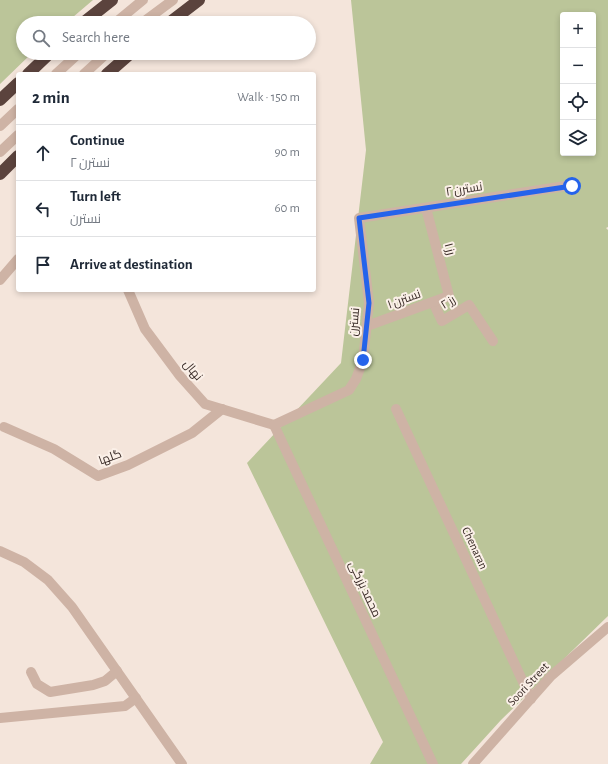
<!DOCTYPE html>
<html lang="en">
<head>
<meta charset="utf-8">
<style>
  :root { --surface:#fff; --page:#f2f2f3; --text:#1f2937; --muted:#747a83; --line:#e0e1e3 }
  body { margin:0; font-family:"Alegreya Sans",Cairo,sans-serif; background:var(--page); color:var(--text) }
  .controls { position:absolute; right:12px; top:12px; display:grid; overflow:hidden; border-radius:4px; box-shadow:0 2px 6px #0003 }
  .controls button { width:36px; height:36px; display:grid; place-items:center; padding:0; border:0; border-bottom:1px solid var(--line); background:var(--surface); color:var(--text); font:20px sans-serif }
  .stop { position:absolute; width:12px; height:12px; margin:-9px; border:3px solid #2563eb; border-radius:50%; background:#fff }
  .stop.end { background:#2563eb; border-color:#fff; box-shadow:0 1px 4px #0008 }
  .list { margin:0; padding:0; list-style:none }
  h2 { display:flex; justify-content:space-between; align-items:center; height:52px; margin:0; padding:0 16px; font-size:17px }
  h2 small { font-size:13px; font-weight:400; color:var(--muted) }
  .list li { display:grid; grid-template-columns:26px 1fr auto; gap:12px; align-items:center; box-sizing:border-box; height:56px; padding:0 16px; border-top:1px solid var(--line) }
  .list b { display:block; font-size:15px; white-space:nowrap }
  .list p { margin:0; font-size:13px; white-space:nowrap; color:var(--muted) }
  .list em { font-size:13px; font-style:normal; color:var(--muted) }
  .icon { flex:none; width:22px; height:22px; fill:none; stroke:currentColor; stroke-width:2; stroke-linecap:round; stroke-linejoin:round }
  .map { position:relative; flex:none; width:608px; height:764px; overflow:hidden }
  .search { position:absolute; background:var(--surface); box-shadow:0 2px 6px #0003; left:16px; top:16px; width:300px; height:44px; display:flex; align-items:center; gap:10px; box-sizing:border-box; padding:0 14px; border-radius:22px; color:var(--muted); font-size:15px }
  .panel { position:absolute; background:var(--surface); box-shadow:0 2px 6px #0003; left:16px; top:72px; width:300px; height:220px; border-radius:4px }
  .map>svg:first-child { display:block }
  .green { fill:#bbc599; fill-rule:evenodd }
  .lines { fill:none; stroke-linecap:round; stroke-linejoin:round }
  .minor { stroke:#ceb3a5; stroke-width:10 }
  .highway { stroke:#5b433d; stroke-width:12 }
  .route { stroke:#2563eb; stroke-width:5 }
  .labels { text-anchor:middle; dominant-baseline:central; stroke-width:4; stroke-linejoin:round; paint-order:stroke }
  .street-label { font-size:12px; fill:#392b27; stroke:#fbf0e8 }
</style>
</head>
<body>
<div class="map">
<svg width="608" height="764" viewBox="0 0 608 764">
  <rect width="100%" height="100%" fill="#f4e5db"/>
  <g class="green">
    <polygon points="0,0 93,0 66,23 23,23 23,53 32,53 0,84"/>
    <path d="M351 0H608V227L606 228 608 230V616L501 720 461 764H370L383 742 247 463 341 363 366 150ZM563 15H593V153H563Z"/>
  </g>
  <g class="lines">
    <g class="minor">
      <polyline points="115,23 143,0"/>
      <polyline points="142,23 173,0"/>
      <polyline points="56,74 79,53"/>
      <polyline points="84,74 107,53"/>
      <polyline points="0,126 18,109"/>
      <polyline points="0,152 18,135"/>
      <polyline points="0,280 18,259"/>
      <polyline points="128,290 145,329 180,376 205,404 274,425"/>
      <polyline points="433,302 442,321 469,305 493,341"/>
      <polyline points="367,326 449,296 426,208"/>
      <polyline points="396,409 531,699"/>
      <polyline points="274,425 349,390 356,379 363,360 369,303 359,218 572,185"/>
      <polyline points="274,425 433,764"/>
      <polyline points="4,427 54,449 98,476 128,465 192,433 222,409"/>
      <polyline points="0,551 24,562 48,580 72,607 182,764"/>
      <polyline points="31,672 37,684 50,692 93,685 105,681 117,671"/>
      <polyline points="0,718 125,706 136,698"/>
      <polyline points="473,764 551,676 608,627"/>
    </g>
    <g class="highway">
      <polyline points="83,23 112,0"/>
      <polyline points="169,23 199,0"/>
      <polyline points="28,74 50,53"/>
      <polyline points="107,74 131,53"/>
      <polyline points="0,100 18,83"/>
      <polyline points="0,174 18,156"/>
    </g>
  </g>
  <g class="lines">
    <polyline class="route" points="363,360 369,303 359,218 572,186"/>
  </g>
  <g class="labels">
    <g class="street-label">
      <text transform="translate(464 189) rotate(-9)">نسترن ۲</text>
      <text transform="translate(450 249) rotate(75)">رز ۱</text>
      <text transform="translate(404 299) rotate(-20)">نسترن ۱</text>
      <text transform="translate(448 302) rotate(-31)">رز ۲</text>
      <text transform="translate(354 322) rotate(-85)">نسترن</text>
      <text transform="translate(193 370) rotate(50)">نهال</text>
      <text transform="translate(110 457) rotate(-20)">گلها</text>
      <text transform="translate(475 548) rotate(65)">Chenaran</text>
      <text transform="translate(365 589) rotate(65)">محمد بزرگی</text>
      <text transform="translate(528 684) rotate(-47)">Soori Street</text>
    </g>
  </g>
</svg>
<div class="controls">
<button>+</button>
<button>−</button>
<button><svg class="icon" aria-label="locate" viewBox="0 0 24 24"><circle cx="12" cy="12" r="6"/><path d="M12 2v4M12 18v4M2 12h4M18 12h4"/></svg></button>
<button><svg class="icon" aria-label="layers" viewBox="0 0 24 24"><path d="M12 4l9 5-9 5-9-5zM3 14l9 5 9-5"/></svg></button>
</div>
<div class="stop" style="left:572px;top:186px"></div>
<div class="stop end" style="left:363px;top:360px"></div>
<div class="search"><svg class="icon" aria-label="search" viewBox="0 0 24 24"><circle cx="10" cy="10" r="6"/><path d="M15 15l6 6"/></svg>Search here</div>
<section class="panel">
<h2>2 min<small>Walk · 150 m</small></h2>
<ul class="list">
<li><svg class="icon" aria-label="ahead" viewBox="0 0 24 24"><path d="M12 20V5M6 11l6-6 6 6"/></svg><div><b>Continue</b><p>نسترن ۲</p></div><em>90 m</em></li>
<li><svg class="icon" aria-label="left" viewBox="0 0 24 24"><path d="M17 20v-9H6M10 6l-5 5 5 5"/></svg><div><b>Turn left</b><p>نسترن</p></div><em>60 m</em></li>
<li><svg class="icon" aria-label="arrive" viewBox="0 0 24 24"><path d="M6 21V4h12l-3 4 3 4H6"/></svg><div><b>Arrive at destination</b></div></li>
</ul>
</section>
</div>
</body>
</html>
